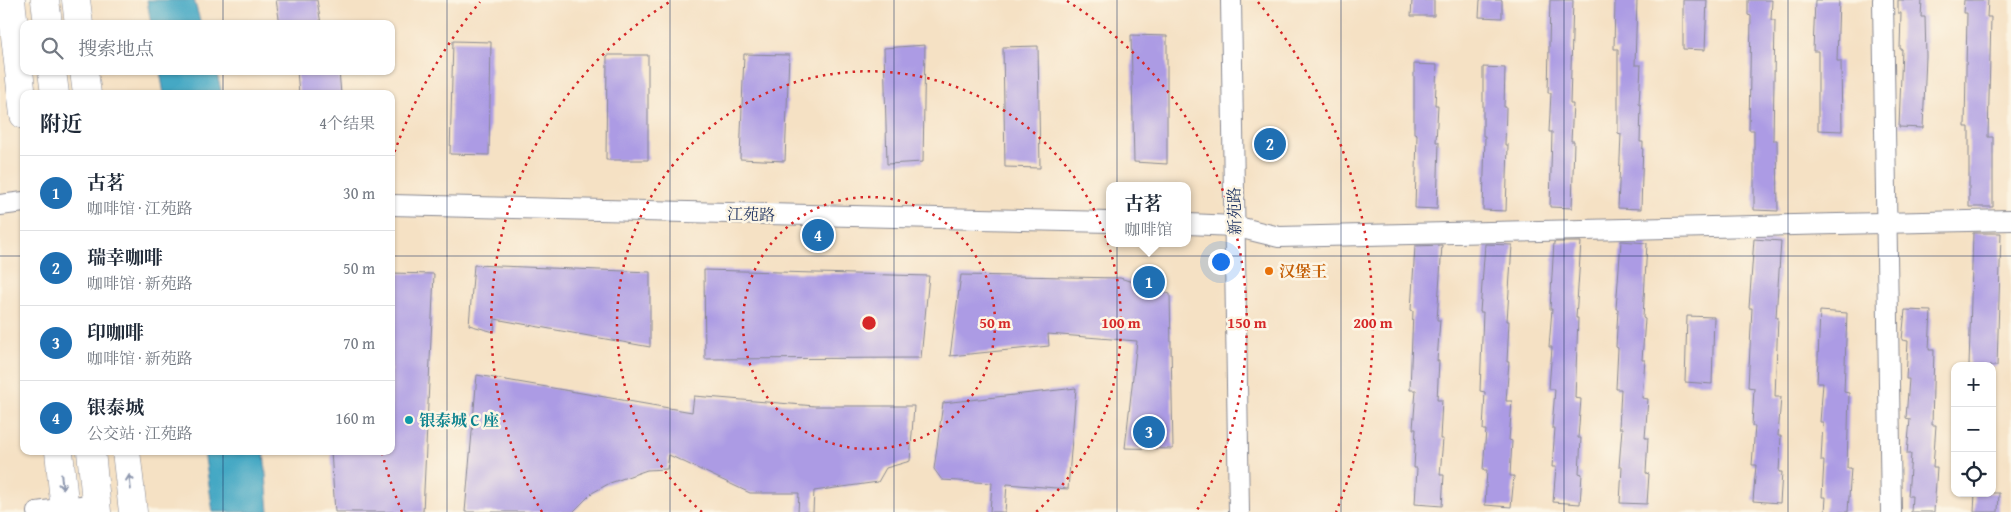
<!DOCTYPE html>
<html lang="zh">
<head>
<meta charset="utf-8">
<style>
  :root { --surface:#fff; --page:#f6f6f7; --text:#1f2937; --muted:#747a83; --line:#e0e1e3; --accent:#1f6fb2 }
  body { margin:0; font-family:"Gentium Book Plus","Noto Serif SC",serif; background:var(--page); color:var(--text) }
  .controls { position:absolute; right:15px; bottom:15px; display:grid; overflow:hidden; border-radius:10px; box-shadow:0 1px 4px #0004 }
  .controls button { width:45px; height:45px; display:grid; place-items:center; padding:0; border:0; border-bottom:1px solid var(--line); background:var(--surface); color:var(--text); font:25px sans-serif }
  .you { position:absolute; left:1220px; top:261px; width:18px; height:18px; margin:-12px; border:4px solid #fff; border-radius:50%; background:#1a73e8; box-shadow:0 0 0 8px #1a73e833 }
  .badge { display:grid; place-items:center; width:32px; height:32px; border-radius:50%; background:var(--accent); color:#fff; font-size:16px; font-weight:700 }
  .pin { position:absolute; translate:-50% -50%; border:2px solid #fff; box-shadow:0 1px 5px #0006 }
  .popup { position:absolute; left:1106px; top:182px; width:85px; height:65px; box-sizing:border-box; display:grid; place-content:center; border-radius:10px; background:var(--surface); filter:drop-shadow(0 1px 4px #0005); font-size:16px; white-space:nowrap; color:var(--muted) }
  .popup b { font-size:19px; color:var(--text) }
  .popup::after { content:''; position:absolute; left:50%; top:100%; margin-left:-10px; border:10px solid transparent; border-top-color:var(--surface) }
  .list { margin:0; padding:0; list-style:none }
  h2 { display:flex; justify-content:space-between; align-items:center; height:65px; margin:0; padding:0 20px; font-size:21px }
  h2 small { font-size:16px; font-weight:400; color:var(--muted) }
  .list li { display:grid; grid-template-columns:32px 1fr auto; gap:15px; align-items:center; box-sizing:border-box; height:75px; padding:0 20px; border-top:1px solid var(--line) }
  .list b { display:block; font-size:19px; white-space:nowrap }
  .list p { margin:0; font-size:16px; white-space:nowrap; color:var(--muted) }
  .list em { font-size:16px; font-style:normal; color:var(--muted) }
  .icon { flex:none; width:28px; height:28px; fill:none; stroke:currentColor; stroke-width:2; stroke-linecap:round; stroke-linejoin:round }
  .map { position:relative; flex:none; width:2011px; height:512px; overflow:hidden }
  .search { position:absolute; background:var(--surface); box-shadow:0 1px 4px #0004; left:20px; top:20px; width:375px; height:55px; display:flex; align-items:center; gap:12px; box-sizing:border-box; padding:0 18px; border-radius:10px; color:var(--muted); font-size:19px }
  .panel { position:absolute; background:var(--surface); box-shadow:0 1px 4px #0004; left:20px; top:90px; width:375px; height:365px; border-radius:10px }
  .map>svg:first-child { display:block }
  .water { fill:#44a8c4; stroke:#306c91 }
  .building { fill:#ac9be4 }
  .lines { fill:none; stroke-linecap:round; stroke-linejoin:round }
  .street-casing { stroke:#888891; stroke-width:22 }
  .secondary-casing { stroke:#888891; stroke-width:29 }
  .street { stroke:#fff; stroke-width:20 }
  .secondary { stroke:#fff; stroke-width:28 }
  .oneway { stroke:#8d97ae }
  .grid { fill:none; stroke:#1b2f5e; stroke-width:1; stroke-opacity:0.55 }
  .ring { fill:none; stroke:#d62828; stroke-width:2.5; stroke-dasharray:2.5 5 }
  .food-dot { fill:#e8710a; stroke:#fcf5e5; stroke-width:2 }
  .culture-dot { fill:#0f9aa8; stroke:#fcf5e5; stroke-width:2 }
  .labels { text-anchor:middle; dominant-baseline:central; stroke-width:5; stroke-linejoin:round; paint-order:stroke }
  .street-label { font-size:16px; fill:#1b2f5e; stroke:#fcf5e5 }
  .food-label { font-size:16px; font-weight:bold; fill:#c56008; stroke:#fcf5e5; text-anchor:start }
  .culture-label { font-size:16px; font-weight:bold; fill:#0d838f; stroke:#fcf5e5; text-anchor:start }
  .centre { fill:#d62828; stroke:#fcf5e5; stroke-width:2.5 }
  .ring-label { font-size:15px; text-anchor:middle; font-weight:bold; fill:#d62828; stroke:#fcf5e5; stroke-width:5; stroke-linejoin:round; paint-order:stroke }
</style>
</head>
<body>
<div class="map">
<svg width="2011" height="512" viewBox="0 0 2011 512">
  <rect width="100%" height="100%" fill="#fcf5e5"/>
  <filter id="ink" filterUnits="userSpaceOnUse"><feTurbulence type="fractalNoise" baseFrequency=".02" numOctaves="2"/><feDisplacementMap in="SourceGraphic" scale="10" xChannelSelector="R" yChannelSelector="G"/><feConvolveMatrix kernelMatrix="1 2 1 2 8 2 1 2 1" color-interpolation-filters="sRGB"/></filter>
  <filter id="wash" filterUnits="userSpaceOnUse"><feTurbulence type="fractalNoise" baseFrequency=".0096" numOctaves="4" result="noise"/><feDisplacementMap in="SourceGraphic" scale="20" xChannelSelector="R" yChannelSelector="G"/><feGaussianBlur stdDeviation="1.12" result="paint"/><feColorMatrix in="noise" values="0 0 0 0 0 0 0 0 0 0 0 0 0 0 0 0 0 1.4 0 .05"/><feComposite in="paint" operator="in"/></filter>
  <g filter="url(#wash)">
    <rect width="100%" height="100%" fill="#f5e1c4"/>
    <g class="water">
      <polygon points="147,0 194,0 201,24 151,24"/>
      <polygon points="160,71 216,71 222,94 164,94"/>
      <polygon points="204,451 264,451 269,512 213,512"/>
    </g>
    <g id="blocks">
      <g class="building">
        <polygon points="276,0 317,0 321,24 280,24"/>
        <polygon points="1412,0 1434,0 1434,16 1411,16"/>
        <polygon points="1480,0 1502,0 1502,18 1479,17"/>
        <polygon points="1550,0 1573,0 1570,104 1573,104 1571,141 1574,141 1572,208 1550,207 1552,132 1549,132 1551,93 1548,93"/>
        <polygon points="1615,0 1637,0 1635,65 1641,65 1639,104 1641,105 1640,142 1643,142 1641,209 1618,208 1621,134 1618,133 1618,49 1614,49"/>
        <polygon points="1683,0 1707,0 1705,50 1683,49"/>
        <polygon points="1748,0 1772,0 1771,20 1775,20 1773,140 1777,140 1778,211 1754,210 1754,130 1749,130 1751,16 1748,15"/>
        <polygon points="1815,0 1839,0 1837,61 1841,61 1842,131 1818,130 1818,51 1813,51"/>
        <polygon points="1898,0 1922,0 1921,17 1925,17 1926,56 1923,128 1899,127 1902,49 1900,49 1901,13 1898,13"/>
        <polygon points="1964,0 1988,0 1987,17 1991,17 1988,137 1993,137 1993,207 1969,207 1969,127 1965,127 1967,13 1963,13"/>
        <polygon points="1131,35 1167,36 1167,164 1134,162"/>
        <polygon points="453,41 491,42 489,155 450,154"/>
        <polygon points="925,45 923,162 887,164 884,48"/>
        <polygon points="1038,46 1040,168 1005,167 1003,47"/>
        <polygon points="744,54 789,55 785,161 740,159"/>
        <polygon points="607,55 648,55 648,160 606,160"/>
        <polygon points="1414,64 1437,65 1435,105 1438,105 1436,142 1439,142 1437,209 1415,208 1417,134 1414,133"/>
        <polygon points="1483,67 1505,68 1504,107 1506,107 1505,145 1508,145 1506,211 1483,210 1485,136 1483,136"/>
        <polygon points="297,71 339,71 341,94 299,94"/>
        <polygon points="1973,233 2001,233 1997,366 1969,366"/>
        <polygon points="1754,239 1781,241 1776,317 1778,317 1775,397 1781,397 1778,436 1781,436 1779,472 1782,472 1780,503 1753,501 1756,465 1752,465 1755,426 1752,426 1754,388 1748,387 1752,308 1749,308"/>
        <polygon points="1621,241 1647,243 1643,318 1645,319 1642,360 1645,360 1642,398 1648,399 1645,438 1648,438 1646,473 1649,474 1647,504 1620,503 1622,467 1619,467 1622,428 1619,428 1621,389 1616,389 1618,348 1616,347 1618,309 1616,309"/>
        <polygon points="1554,242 1581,242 1576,318 1578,318 1575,398 1581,399 1578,438 1581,438 1579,473 1582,474 1580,504 1553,502 1556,467 1552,467 1555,428 1552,428 1555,389 1549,389 1552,347 1549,347 1552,309 1550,309"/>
        <polygon points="1485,244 1512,245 1507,321 1509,321 1507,362 1509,362 1506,401 1512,401 1509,440 1512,441 1510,476 1514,476 1511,507 1485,505 1487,470 1483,470 1486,430 1483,430 1485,392 1480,391 1483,312 1480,312"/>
        <polygon points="1442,245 1437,320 1440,320 1437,361 1439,361 1437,400 1442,400 1440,439 1443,439 1440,475 1444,475 1442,506 1415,504 1417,468 1414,468 1416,429 1413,429 1416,390 1410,390 1413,311 1411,310 1415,246"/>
        <polygon points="474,265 650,272 650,347 495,319 494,332 469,325"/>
        <polygon points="704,270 929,276 921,358 705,359"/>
        <polygon points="391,273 434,274 423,512 335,512 331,451 391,451"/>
        <polygon points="961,275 1120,278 1170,294 1173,449 1125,448 1137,341 1048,334 1049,346 950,356"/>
        <polygon points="1905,310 1931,311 1929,350 1934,350 1932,425 1936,425 1933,467 1937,467 1934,512 1911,512 1912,496 1908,496 1911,454 1907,454 1910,419 1906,418 1909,379 1906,379 1908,341 1902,340"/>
        <polygon points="1820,311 1847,313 1844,392 1849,393 1847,468 1851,468 1848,512 1825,512 1826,497 1822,497 1824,461 1821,461 1823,422 1820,422 1823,383 1817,383"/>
        <polygon points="1687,316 1714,317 1712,384 1685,382"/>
        <polygon points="477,375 692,412 694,396 815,406 914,406 910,461 886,468 878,482 814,491 813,512 798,512 799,493 750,493 669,455 667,469 647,470 610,483 592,493 573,512 465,512"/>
        <polygon points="1076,388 1068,489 1007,484 1005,512 990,512 992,483 942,480 934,469 943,403"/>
        <polygon points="1975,493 1999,493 1998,512 1974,512"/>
      </g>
    </g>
  </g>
  <g filter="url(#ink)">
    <use href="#blocks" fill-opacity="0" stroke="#888891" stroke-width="1"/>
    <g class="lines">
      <defs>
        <g id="street">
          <polyline points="1231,0 1239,512"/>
          <polyline points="1883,0 1891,512"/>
          <polyline points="0,205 24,202"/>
          <polyline points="391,205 1110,222"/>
          <polyline points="1188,224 1234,226 1279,237 2011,220"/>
          <polyline points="37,512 96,504"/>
        </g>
        <g id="secondary">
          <polyline points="11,0 24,115"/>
          <polyline points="45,0 48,24"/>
          <polyline points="76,0 79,24"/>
          <polyline points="52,71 55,94"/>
          <polyline points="84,71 87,94"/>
          <polyline points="59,451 65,512"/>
          <polyline points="91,451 97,512"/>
          <polyline points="126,451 133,512"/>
        </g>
      </defs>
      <use href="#street" class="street-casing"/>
      <use href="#secondary" class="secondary-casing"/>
      <use href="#street" class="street"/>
      <use href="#secondary" class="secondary"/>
    </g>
    <defs><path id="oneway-shaft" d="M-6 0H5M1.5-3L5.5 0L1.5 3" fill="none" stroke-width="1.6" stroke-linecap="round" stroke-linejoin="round" transform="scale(1.25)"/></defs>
    <g class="oneway">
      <use href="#oneway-shaft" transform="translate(62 482) rotate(84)"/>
      <use href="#oneway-shaft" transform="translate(130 482) rotate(-96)"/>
    </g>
  </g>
  <path class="grid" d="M223 0V24M447 0V512M670 0V512M894 0V512M1117 0V512M1341 0V512M1564 0V512M1788 0V512M223 71V94M0 256H24M391 256H2011M223 451V512"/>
  <g class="ring">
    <circle cx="869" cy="323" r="126"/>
    <path d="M702 512A252 252 0 1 1 1036 512"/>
    <path d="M542 512A378 378 0 0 1 671 1M1067 1A378 378 0 0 1 1196 512"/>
    <path d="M402 512A504 504 0 0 1 382 453M392 159A504 504 0 0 1 480 2M1258 2A504 504 0 0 1 1336 512"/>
  </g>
  <circle class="food-dot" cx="1269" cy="271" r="5"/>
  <circle class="culture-dot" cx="409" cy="420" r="5"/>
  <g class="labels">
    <g class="street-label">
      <text transform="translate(1234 211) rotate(-91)">新苑路</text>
      <text transform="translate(751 214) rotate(1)">江苑路</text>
    </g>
    <g class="food-label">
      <text x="1279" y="271">汉堡王</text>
    </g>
    <g class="culture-label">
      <text x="419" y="420">银泰城 C 座</text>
    </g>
  </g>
  <circle cx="869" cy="323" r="8" class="centre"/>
  <g class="ring-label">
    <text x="995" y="328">50 m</text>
    <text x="1121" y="328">100 m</text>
    <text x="1247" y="328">150 m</text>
    <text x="1373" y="328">200 m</text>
  </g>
</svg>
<div class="controls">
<button>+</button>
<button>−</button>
<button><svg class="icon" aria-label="locate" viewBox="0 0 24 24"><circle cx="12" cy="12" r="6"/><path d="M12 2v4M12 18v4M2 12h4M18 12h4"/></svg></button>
</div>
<div class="you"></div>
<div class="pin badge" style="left:1149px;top:282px">1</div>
<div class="popup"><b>古茗</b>咖啡馆</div>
<div class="pin badge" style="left:1270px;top:144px">2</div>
<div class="pin badge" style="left:1149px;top:432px">3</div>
<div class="pin badge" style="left:818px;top:235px">4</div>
<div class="search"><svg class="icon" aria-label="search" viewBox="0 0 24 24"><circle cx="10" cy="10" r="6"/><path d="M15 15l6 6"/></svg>搜索地点</div>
<section class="panel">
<h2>附近<small>4个结果</small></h2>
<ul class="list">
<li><span class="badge">1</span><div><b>古茗</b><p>咖啡馆 · 江苑路</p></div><em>30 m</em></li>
<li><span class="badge">2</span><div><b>瑞幸咖啡</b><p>咖啡馆 · 新苑路</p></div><em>50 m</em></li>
<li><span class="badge">3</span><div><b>印咖啡</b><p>咖啡馆 · 新苑路</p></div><em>70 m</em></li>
<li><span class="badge">4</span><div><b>银泰城</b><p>公交站 · 江苑路</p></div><em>160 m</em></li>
</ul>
</section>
</div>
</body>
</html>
